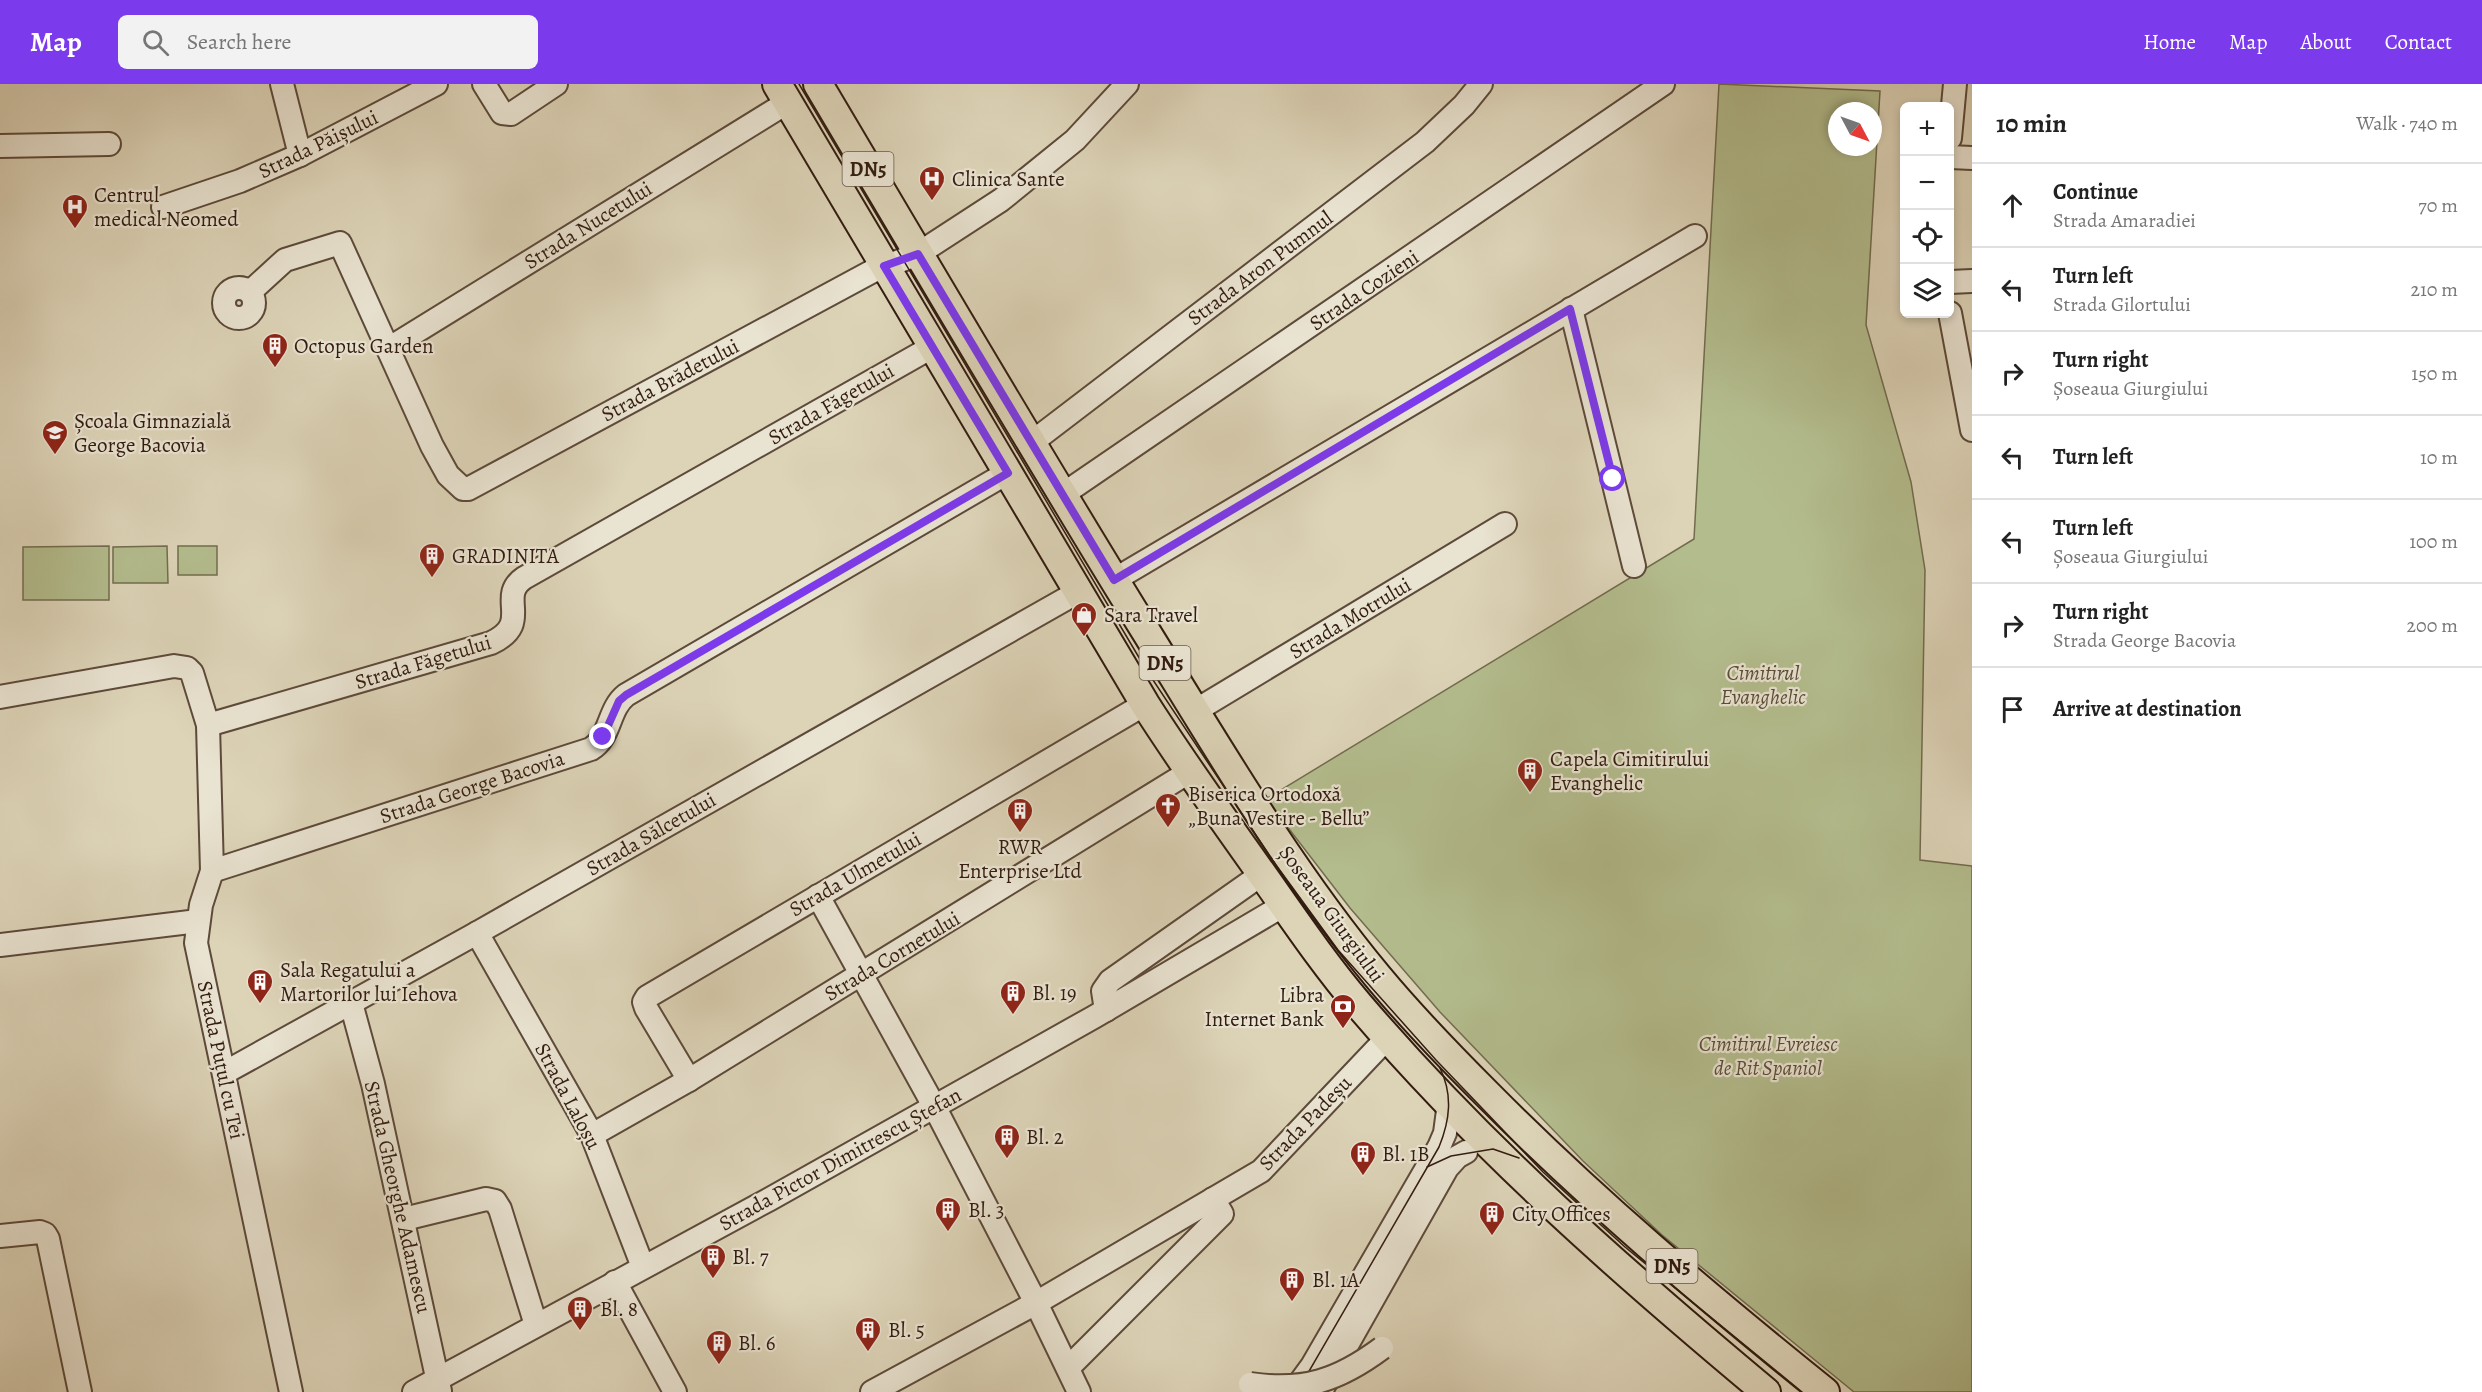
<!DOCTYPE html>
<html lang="en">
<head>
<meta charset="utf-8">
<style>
  :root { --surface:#fff; --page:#f2f2f2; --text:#222; --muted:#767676; --line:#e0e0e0; --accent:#7c3aed }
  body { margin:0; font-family:Alegreya,serif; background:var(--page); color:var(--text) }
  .controls { position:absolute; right:18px; top:18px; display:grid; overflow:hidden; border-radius:9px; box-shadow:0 3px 9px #0003 }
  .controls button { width:54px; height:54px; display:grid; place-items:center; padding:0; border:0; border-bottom:2px solid var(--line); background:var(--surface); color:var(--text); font:30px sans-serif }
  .compass { position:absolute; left:1828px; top:18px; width:54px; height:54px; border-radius:50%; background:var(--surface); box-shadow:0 3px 9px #0003; rotate:131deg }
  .stop { position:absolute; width:18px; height:18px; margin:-14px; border:4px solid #7c3aed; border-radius:50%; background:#fff }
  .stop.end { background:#7c3aed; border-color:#fff; box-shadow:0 2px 6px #0008 }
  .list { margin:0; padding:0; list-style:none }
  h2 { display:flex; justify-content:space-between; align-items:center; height:78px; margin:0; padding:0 24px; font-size:26px }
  h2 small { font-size:20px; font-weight:400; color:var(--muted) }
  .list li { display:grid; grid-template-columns:39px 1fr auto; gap:18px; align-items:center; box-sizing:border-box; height:84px; padding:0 24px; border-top:2px solid var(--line) }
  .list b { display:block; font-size:22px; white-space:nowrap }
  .list p { margin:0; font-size:20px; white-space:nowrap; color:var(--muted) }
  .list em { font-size:20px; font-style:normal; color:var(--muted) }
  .icon { flex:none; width:33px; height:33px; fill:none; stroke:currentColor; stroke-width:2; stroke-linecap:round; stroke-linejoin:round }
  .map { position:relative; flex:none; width:1972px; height:1308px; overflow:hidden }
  header { display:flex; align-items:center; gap:36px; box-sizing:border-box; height:84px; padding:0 30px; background:var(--accent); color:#fff }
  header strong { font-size:28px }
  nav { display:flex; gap:33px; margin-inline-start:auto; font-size:21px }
  .search { width:420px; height:54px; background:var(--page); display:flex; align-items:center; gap:15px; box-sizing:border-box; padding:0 21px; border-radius:9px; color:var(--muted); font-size:22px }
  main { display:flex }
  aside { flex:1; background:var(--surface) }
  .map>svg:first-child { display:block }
  .green { fill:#b3bc8d; stroke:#726c4e; stroke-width:1.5; fill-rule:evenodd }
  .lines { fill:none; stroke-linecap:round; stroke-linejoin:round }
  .minor-casing { stroke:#5d4a3a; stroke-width:26 }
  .major-casing { stroke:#321c10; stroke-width:32 }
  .minor { stroke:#e9e3d1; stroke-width:22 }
  .major { stroke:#ddd4b8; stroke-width:28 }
  .tram { stroke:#321c10; stroke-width:1.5 }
  .minor-bridge-casing { stroke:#5d4a3a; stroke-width:26; stroke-linecap:butt }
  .minor-bridge { stroke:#e9e3d1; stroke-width:22 }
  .route { stroke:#7c3aed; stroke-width:8 }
  .labels { text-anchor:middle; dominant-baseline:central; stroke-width:4.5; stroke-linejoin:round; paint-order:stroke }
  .shield { fill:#e9e3d1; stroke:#69584a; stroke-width:1.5 }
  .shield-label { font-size:20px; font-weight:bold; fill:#321c10 }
  .street-label { font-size:21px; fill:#321c10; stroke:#e9e3d1 }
  .poi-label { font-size:21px; fill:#321c10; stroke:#e9e3d1; text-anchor:start }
  .park-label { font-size:21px; font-style:italic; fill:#594c36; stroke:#e9e3d1 }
</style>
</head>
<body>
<header>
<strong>Map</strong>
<div class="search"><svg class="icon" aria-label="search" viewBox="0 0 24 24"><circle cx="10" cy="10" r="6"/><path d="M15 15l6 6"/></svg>Search here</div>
<nav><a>Home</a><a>Map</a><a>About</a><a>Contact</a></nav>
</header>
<main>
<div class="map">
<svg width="1972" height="1308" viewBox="0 0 1972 1308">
  <rect width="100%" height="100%" fill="#ddd4b8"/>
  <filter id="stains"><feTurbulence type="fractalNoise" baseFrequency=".00333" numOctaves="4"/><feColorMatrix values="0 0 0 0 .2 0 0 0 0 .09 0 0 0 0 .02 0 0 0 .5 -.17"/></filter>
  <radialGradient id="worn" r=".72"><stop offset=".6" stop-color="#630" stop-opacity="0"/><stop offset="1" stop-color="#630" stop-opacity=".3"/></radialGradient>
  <g class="green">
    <path d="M1719 0 1880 7 1866 241 1911 398 1925 486 1920 776 1972 782V1308H1854L1662 1151 1583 1077 1440 928 1350 824 1266 715 1694 455ZM1837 27H1873V63H1837Z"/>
    <polygon points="109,462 109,516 23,516 23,463"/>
    <polygon points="167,462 168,499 113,499 113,463"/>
    <rect x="178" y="462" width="39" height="29"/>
  </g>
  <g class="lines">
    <defs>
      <g id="minor">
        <polyline points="282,0 300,71"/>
        <polyline points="484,0 502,29 511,30 556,0"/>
        <polyline points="1950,54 1955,0"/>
        <polyline points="0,62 109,60"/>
        <polyline points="1950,73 1972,74"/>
        <polyline points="163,123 240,97 300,71 436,0"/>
        <polyline points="1950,198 1972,197"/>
        <circle cx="239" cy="219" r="15"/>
        <polyline points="250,208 285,176 340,159 432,362 448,391 463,405 468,405 871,188 918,170 1001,116 1075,56 1127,0"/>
        <polyline points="1571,225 1634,482"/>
        <polyline points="1950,229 1972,346"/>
        <polyline points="388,265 788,18"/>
        <polyline points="1031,359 1425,58 1464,21 1481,0"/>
        <polyline points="1062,411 1663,0"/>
        <polyline points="1114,496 1695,152"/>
        <polyline points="0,613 174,582 187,584 192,589 208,641 212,787 201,821 196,859 291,1308"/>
        <polyline points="1195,627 1505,440"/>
        <path d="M208 641 491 559C534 539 496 513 524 494L932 263"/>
        <path d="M212 787 591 665C611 653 608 625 626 611L1007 389"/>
        <polyline points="818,812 934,1022 1036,1219 1079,1308"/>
        <polyline points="477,849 592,1051 643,1183"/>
        <polyline points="0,861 198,837"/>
        <polyline points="351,919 373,1000 440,1307"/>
        <polyline points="1106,926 1103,907 1110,897 1262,790"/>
        <polyline points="224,989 477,849 1078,508"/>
        <polyline points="689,996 646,924 644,918 647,913 1145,620"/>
        <polyline points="592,1051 689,996 1189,688"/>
        <polyline points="404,1135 486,1115 495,1117 500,1125 536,1241"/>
        <polyline points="0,1152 40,1148 45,1150 48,1155 80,1308"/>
        <polyline points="615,1198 675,1308"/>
        <polyline points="1068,1284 1222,1130 1213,1115"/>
        <polyline points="1321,1307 1447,1084 1457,1073 1466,1068"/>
        <polyline points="414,1308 770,1115 1094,933 1284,821"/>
        <polyline points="872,1308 1036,1219 1261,1087 1388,953"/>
        <polyline points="1293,1308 1312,1282 1439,1063 1445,1049 1449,1019"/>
      </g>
      <g id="major">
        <path d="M777 0 1145 620C1182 678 1222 734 1262 790 1293 834 1324 880 1359 921 1482 1065 1621 1187 1766 1308"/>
        <path d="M818 0C926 182 1033 365 1145 546 1218 664 1289 786 1378 893 1412 934 1449 972 1486 1009 1593 1117 1707 1213 1825 1308"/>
      </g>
    </defs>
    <use href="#minor" class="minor-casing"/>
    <use href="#major" class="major-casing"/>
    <use href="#minor" class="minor"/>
    <use href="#major" class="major"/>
    <g class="tram">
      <polyline points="799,0 1147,587 1276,781 1338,866 1436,976 1543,1088 1625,1163 1802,1308"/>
      <polyline points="1427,1083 1451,1072 1493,1065 1519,1074"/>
      <path d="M1297 1308 1439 1063C1450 1036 1453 1011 1440 984"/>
    </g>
    <defs>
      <path id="minor-bridge" d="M1250 1300C1304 1308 1339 1296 1382 1264"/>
    </defs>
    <use href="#minor-bridge" class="minor-bridge-casing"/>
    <use href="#minor-bridge" class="minor-bridge"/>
  </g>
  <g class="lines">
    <polyline class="route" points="603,653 619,617 626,611 1008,389 884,182 918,170 1114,496 1570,225 1613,395"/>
  </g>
  <defs>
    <symbol id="hospital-pin" viewBox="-11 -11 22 30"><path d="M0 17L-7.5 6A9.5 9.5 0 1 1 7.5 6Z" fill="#8f2418" stroke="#e9e3d1"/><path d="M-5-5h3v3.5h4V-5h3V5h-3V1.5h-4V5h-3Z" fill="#fff"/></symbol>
    <symbol id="building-pin" viewBox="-11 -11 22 30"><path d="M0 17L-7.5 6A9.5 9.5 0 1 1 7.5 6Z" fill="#8f2418" stroke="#e9e3d1"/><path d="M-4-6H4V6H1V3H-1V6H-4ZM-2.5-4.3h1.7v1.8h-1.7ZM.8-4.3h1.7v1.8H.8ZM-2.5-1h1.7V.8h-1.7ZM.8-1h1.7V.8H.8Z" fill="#fff"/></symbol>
    <symbol id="university-pin" viewBox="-11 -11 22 30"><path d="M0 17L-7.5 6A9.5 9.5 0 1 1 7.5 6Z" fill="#8f2418" stroke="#e9e3d1"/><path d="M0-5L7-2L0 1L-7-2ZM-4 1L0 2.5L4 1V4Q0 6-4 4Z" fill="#fff"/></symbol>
    <symbol id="shop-pin" viewBox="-11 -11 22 30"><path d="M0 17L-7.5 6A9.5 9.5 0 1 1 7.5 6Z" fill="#8f2418" stroke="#e9e3d1"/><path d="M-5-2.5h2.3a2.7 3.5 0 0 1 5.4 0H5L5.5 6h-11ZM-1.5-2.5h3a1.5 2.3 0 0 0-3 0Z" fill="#fff"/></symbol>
    <symbol id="church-pin" viewBox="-11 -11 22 30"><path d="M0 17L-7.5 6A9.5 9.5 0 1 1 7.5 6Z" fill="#8f2418" stroke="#e9e3d1"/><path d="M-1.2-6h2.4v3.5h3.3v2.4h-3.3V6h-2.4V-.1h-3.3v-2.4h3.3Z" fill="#fff"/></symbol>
    <symbol id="bank-pin" viewBox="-11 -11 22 30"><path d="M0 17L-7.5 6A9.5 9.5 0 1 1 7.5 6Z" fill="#8f2418" stroke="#e9e3d1"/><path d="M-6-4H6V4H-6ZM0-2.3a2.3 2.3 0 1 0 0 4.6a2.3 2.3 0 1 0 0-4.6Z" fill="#fff"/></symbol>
  </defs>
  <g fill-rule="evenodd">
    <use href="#hospital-pin" x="917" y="80" width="30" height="40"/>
    <use href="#hospital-pin" x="60" y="108" width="30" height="40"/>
    <use href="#building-pin" x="260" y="247" width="30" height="40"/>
    <use href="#university-pin" x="40" y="334" width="30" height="40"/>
    <use href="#building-pin" x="417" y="457" width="30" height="40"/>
    <use href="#shop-pin" x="1069" y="516" width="30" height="40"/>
    <use href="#building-pin" x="1515" y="672" width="30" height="40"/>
    <use href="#church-pin" x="1153" y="707" width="30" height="40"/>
    <use href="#building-pin" x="1005" y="712" width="30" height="40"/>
    <use href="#building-pin" x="245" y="883" width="30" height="40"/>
    <use href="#building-pin" x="998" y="894" width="30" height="40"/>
    <use href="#bank-pin" x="1328" y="908" width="30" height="40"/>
    <use href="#building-pin" x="992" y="1038" width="30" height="40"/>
    <use href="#building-pin" x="1348" y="1055" width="30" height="40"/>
    <use href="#building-pin" x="933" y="1111" width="30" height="40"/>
    <use href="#building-pin" x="1477" y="1115" width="30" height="40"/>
    <use href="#building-pin" x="698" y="1158" width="30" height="40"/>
    <use href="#building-pin" x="1277" y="1181" width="30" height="40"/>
    <use href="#building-pin" x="565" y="1210" width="30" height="40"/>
    <use href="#building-pin" x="853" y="1231" width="30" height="40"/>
    <use href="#building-pin" x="704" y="1244" width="30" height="40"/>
  </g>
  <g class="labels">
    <g class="shield">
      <rect x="842.5" y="68" width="51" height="34" rx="4.5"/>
      <rect x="1139.5" y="562" width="51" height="34" rx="4.5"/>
      <rect x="1646.5" y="1165" width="51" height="34" rx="4.5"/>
    </g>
    <g class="shield-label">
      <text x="868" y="85">DN5</text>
      <text x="1165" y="579">DN5</text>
      <text x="1672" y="1182">DN5</text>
    </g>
    <g class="street-label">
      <text transform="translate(318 60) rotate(-26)">Strada Păișului</text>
      <text transform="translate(588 141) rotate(-32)">Strada Nucetului</text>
      <text transform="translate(1260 184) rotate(-37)">Strada Aron Pumnul</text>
      <text transform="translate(1364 206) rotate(-34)">Strada Cozieni</text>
      <text transform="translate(670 296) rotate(-28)">Strada Brădetului</text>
      <text transform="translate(831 320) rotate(-30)">Strada Făgetului</text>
      <text transform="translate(1350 534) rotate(-31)">Strada Motrului</text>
      <text transform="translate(423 578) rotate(-17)">Strada Făgetului</text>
      <text transform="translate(472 703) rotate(-18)">Strada George Bacovia</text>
      <text transform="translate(651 750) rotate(-30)">Strada Sălcetului</text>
      <text transform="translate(855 790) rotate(-30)">Strada Ulmetului</text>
      <text transform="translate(1332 830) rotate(54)">Șoseaua Giurgiului</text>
      <text transform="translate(892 872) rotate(-31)">Strada Cornetului</text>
      <text transform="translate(221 976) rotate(78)">Strada Puțul cu Tei</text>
      <text transform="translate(568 1012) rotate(62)">Strada Laloșu</text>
      <text transform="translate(1305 1039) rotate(-46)">Strada Padeșu</text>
      <text transform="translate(840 1075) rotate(-29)">Strada Pictor Dimitrescu Ștefan</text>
      <text transform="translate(398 1113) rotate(77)">Strada Gheorghe Adamescu</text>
    </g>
    <g class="poi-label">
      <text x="952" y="95">Clinica Sante</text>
      <text x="94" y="111">Centrul<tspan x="94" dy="24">medical Neomed</tspan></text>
      <text x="294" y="262">Octopus Garden</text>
      <text x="74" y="337">Școala Gimnazială<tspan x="74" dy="24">George Bacovia</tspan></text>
      <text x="452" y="472">GRADINITA</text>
      <text x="1104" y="531">Sara Travel</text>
      <text x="1550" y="675">Capela Cimitirului<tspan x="1550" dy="24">Evanghelic</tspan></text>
      <text x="1188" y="710">Biserica Ortodoxă<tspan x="1188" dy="24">„Buna Vestire - Bellu”</tspan></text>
      <text x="1020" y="763" text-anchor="middle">RWR<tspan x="1020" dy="24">Enterprise Ltd</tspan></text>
      <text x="280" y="886">Sala Regatului a<tspan x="280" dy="24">Martorilor lui Iehova</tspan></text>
      <text x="1032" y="909">Bl. 19</text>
      <text x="1324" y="911" text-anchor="end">Libra<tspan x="1324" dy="24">Internet Bank</tspan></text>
      <text x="1026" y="1053">Bl. 2</text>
      <text x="1382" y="1070">Bl. 1B</text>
      <text x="968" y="1126">Bl. 3</text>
      <text x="1512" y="1130">City Offices</text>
      <text x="732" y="1173">Bl. 7</text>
      <text x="1312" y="1196">Bl. 1A</text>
      <text x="600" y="1225">Bl. 8</text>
      <text x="888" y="1246">Bl. 5</text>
      <text x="738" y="1259">Bl. 6</text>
    </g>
    <g class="park-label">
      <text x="1763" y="589">Cimitirul<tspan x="1763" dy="24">Evanghelic</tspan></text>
      <text x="1768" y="960">Cimitirul Evreiesc<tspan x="1768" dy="24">de Rit Spaniol</tspan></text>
    </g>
  </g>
  <rect width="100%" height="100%" filter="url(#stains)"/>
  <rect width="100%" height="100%" fill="url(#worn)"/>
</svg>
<div class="controls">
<button>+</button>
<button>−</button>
<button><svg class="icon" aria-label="locate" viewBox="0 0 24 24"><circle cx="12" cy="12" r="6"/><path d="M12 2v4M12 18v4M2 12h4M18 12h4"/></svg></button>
<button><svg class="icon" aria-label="layers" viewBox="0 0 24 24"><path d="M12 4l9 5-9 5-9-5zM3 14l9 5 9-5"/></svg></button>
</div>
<svg class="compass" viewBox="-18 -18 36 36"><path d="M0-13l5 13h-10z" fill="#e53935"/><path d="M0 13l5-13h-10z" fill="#767676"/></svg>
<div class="stop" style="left:1613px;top:395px"></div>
<div class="stop end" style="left:603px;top:653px"></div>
</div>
<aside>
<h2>10 min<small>Walk · 740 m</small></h2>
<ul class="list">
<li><svg class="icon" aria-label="ahead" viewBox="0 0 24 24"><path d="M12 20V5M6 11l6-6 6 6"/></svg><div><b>Continue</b><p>Strada Amaradiei</p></div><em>70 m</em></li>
<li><svg class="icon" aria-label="left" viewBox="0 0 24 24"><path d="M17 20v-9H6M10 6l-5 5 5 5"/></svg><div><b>Turn left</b><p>Strada Gilortului</p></div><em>210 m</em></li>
<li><svg class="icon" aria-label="right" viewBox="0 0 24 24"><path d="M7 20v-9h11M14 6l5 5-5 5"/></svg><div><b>Turn right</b><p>Șoseaua Giurgiului</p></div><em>150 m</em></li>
<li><svg class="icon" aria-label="left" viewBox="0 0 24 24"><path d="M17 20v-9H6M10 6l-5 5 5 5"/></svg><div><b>Turn left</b></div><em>10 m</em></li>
<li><svg class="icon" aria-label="left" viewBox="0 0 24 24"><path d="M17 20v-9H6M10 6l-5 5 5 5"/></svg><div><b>Turn left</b><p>Șoseaua Giurgiului</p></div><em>100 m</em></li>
<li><svg class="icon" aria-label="right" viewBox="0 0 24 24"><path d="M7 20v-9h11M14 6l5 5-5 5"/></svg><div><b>Turn right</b><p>Strada George Bacovia</p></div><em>200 m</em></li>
<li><svg class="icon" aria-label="arrive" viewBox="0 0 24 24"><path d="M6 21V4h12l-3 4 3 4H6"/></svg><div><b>Arrive at destination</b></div></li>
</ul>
</aside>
</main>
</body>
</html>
